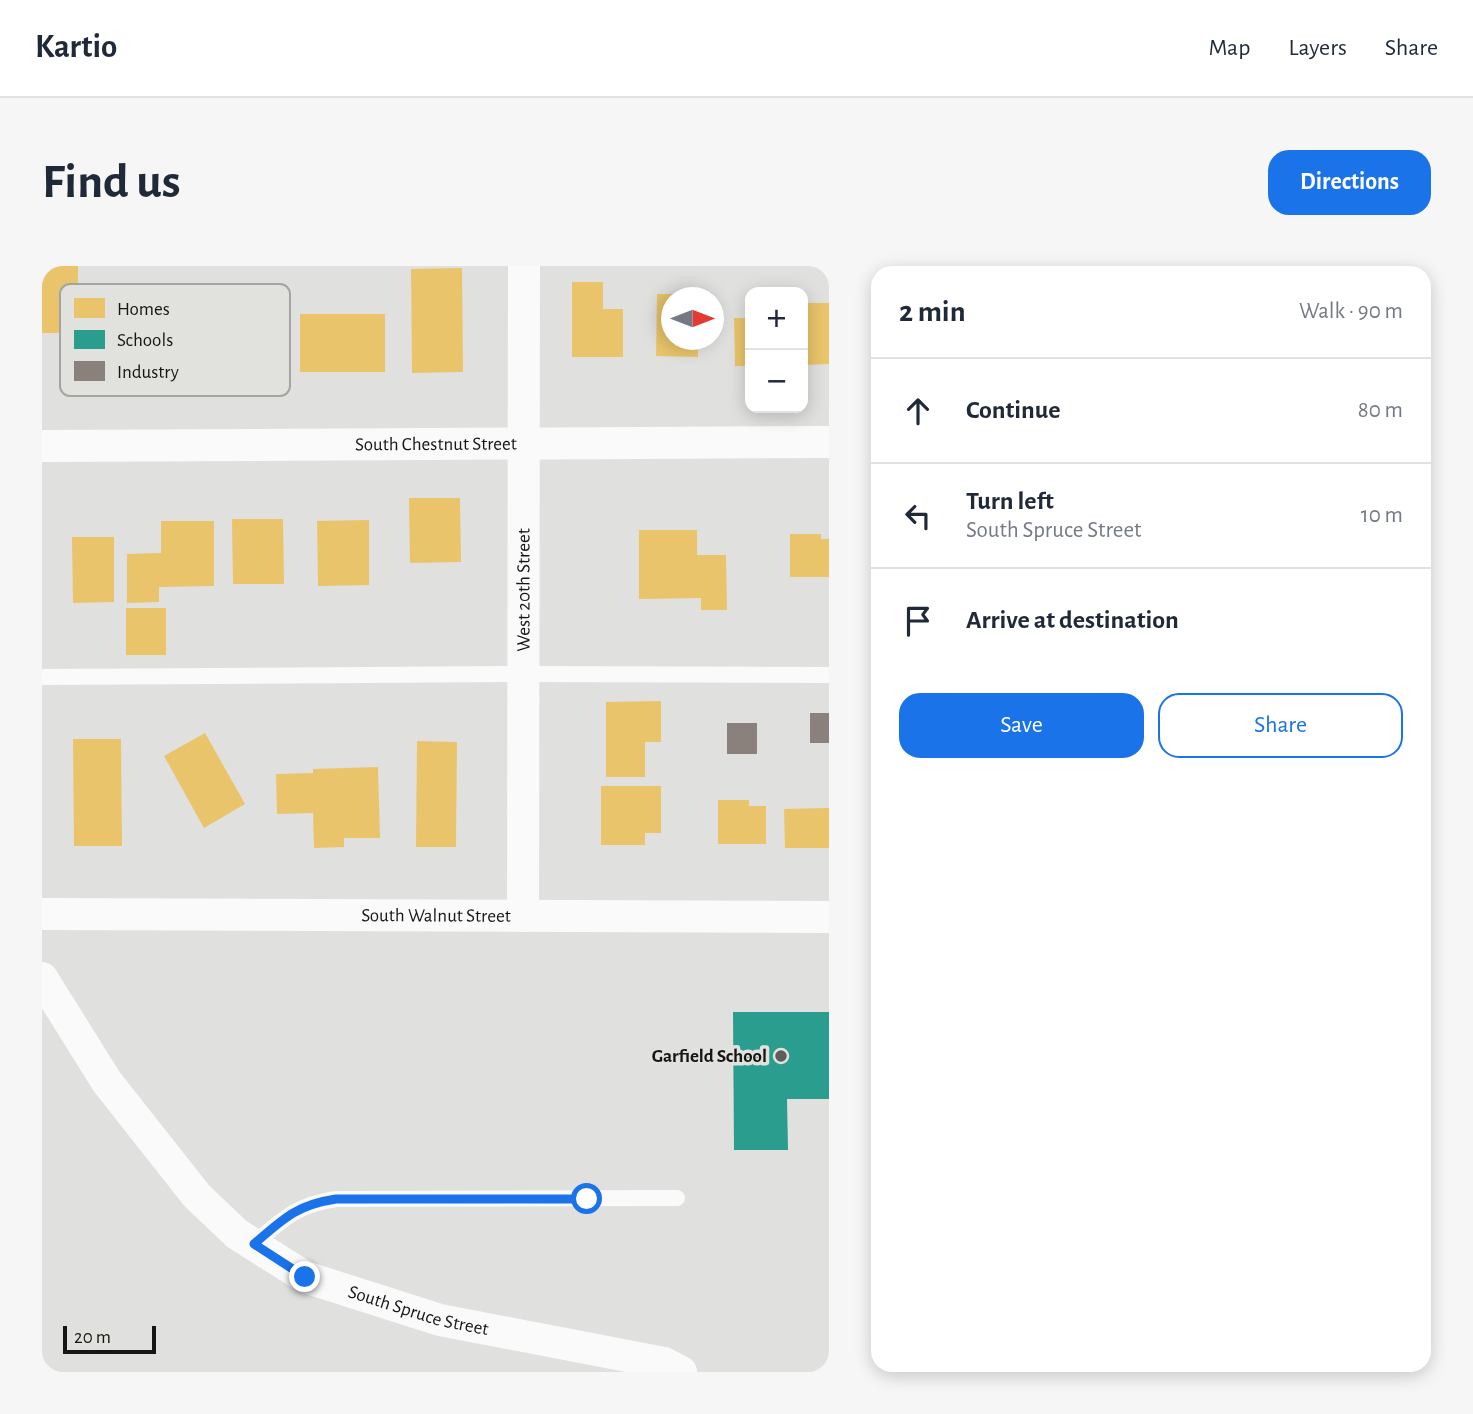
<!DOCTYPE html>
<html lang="en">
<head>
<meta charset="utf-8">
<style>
  :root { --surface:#fff; --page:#f6f6f7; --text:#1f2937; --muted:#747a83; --line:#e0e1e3; --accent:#1a73e8 }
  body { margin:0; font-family:"Alegreya Sans",sans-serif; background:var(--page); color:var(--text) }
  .controls { position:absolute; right:21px; top:21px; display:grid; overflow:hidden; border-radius:14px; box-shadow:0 4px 18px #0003 }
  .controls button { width:63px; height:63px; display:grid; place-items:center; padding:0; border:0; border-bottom:2px solid var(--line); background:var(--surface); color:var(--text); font:35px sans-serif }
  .compass { position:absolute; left:619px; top:21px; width:63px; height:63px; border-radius:50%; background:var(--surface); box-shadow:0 4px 18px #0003; rotate:90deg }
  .scale { position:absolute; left:21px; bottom:18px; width:93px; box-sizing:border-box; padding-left:7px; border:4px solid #171615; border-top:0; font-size:19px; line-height:24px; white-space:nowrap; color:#171615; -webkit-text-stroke:5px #e1e1de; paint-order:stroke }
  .stop { position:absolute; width:21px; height:21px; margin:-16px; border:5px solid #1a73e8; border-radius:50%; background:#fff }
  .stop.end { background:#1a73e8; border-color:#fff; box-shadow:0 2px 7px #0008 }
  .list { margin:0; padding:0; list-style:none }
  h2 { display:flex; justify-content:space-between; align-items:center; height:91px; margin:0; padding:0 28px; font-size:30px }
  h2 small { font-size:23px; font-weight:400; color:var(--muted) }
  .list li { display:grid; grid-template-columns:46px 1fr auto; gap:21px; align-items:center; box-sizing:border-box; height:105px; padding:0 28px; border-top:2px solid var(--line) }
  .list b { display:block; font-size:26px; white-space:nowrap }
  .list p { margin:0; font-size:23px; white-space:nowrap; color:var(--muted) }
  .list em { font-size:23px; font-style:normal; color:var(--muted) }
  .actions { display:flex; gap:14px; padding:21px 28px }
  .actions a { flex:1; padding:16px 0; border:2px solid var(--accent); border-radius:21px; text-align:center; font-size:24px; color:var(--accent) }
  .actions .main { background:var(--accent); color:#fff }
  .icon { flex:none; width:38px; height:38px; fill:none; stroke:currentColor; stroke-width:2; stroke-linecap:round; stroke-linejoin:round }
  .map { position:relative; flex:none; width:787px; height:1106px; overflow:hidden; border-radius:21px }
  header { display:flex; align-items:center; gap:42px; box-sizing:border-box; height:98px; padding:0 35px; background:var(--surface); border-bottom:2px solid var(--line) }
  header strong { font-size:33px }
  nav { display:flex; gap:38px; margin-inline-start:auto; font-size:24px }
  .intro { display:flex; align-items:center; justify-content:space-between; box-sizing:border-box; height:168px; padding:0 42px }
  h1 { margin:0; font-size:49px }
  .button { padding:18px 32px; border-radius:21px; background:var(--accent); color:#fff; font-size:24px; font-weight:700 }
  main { display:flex; gap:42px; padding:0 42px }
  aside { flex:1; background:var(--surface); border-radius:21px; box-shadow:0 4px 18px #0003 }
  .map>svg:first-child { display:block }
  .homes { fill:#e9c46a }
  .schools { fill:#2a9d8f }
  .industry { fill:#8a817c }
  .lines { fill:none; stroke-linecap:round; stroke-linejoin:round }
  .lane { stroke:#fafafa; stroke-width:16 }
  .street { stroke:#fafafa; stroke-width:32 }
  .route { stroke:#1a73e8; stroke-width:9 }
  .poi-dot { fill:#5d5d5c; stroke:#e1e1de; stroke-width:2.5 }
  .labels { text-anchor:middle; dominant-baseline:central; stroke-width:7; stroke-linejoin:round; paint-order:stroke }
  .street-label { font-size:19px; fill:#171615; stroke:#e1e1de }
  .poi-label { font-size:19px; font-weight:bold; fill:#171615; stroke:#e1e1de; text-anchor:end }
  .key { fill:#e1e1de; stroke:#a4a4a2; stroke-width:2 }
  .key-label { font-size:19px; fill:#171615 }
</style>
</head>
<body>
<header>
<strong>Kartio</strong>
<nav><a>Map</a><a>Layers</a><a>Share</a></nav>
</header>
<div class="intro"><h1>Find us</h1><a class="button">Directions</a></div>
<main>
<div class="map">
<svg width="787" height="1106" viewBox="0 0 787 1106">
  <rect width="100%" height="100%" fill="#e0e0df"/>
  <g class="homes">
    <rect x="0" y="0" width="36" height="67"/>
    <polygon points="420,2 421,106 370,107 369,3"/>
    <polygon points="530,16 561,16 561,43 581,43 581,91 530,91"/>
    <polygon points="615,28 656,28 656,32 629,32 629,74 656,74 656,91 614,90"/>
    <polygon points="761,37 787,37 787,98 761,99"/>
    <rect x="258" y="48" width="85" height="58"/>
    <polygon points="692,52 708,52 708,100 693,100"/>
    <polygon points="367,232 418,232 419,296 368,297"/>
    <polygon points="190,253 241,253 242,318 191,318"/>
    <polygon points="327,254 327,319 276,320 275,255"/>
    <polygon points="119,255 172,255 172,320 117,321 117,336 85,337 85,288 119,287"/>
    <polygon points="597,264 655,264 655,289 684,289 685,344 659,344 659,332 597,333"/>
    <polygon points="748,268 779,268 779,273 787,273 787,311 748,311"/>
    <polygon points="30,271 72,271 72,336 31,337"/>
    <rect x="84" y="342" width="40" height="47"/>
    <polygon points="619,435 619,476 603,476 603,511 564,511 564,436"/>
    <polygon points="163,467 203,538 162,562 122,490"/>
    <polygon points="31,473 79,473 80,580 32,580"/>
    <polygon points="375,475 415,476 414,581 374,581"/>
    <polygon points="336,501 338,572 302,572 302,581 272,582 271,547 235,548 234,508 271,507 271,503"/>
    <polygon points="559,520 619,520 619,567 603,567 603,579 559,579"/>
    <polygon points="676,534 707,534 707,540 724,540 724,578 676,578"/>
    <polygon points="787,542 787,582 743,582 742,543"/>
  </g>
  <polygon class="schools" points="691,746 787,746 787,833 745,833 746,884 692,884"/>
  <g class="industry">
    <rect x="768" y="447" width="19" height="30"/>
    <rect x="685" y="457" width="30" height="31"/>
  </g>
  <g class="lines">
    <g class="lane">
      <polyline points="0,411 482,408 787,409"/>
      <path d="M212 978C241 953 254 939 294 933L635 932"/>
    </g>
    <g class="street">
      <path id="s1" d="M0 180 787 176"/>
      <path id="s2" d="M0 648 787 651"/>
      <path id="s3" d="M481 650 482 0"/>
      <path id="s4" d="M0 712 65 816 155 930 195 968 263 1011 398 1054 622 1097 639 1106"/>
    </g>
  </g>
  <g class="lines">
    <path class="route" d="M263 1011 212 978C241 953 254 939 294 933H545"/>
  </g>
  <circle class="poi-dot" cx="739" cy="790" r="7"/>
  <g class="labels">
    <g class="street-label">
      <text stroke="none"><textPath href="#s1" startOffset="394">South Chestnut Street</textPath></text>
      <text stroke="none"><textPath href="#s3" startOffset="326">West 20th Street</textPath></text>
      <text stroke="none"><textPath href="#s2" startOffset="394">South Walnut Street</textPath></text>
      <text stroke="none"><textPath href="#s4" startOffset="522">South Spruce Street</textPath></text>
    </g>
    <g class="poi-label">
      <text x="725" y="790">Garfield School</text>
    </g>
  </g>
  <rect x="18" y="18" width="230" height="112" rx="10" class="key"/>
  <rect x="32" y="32" width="31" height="20" fill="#e9c46a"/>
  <rect x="32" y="64" width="31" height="19" fill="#2a9d8f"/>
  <rect x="32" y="95" width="31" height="20" fill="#8a817c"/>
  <g class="key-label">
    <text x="75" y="49">Homes</text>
    <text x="75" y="80">Schools</text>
    <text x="75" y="112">Industry</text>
  </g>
</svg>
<div class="controls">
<button>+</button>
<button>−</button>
</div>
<svg class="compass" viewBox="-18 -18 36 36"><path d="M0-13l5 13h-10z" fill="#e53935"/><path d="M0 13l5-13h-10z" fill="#747a83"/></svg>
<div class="scale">20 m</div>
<div class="stop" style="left:545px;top:933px"></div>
<div class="stop end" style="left:263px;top:1011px"></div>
</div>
<aside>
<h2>2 min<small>Walk · 90 m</small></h2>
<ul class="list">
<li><svg class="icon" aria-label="ahead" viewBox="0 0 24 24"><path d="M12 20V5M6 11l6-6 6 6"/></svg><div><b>Continue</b></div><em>80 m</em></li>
<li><svg class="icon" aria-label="left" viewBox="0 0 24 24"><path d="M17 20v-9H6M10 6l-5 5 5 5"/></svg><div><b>Turn left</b><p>South Spruce Street</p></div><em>10 m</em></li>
<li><svg class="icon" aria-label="arrive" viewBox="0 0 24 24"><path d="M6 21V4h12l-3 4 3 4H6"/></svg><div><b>Arrive at destination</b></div></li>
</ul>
<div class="actions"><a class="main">Save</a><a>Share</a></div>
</aside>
</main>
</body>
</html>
